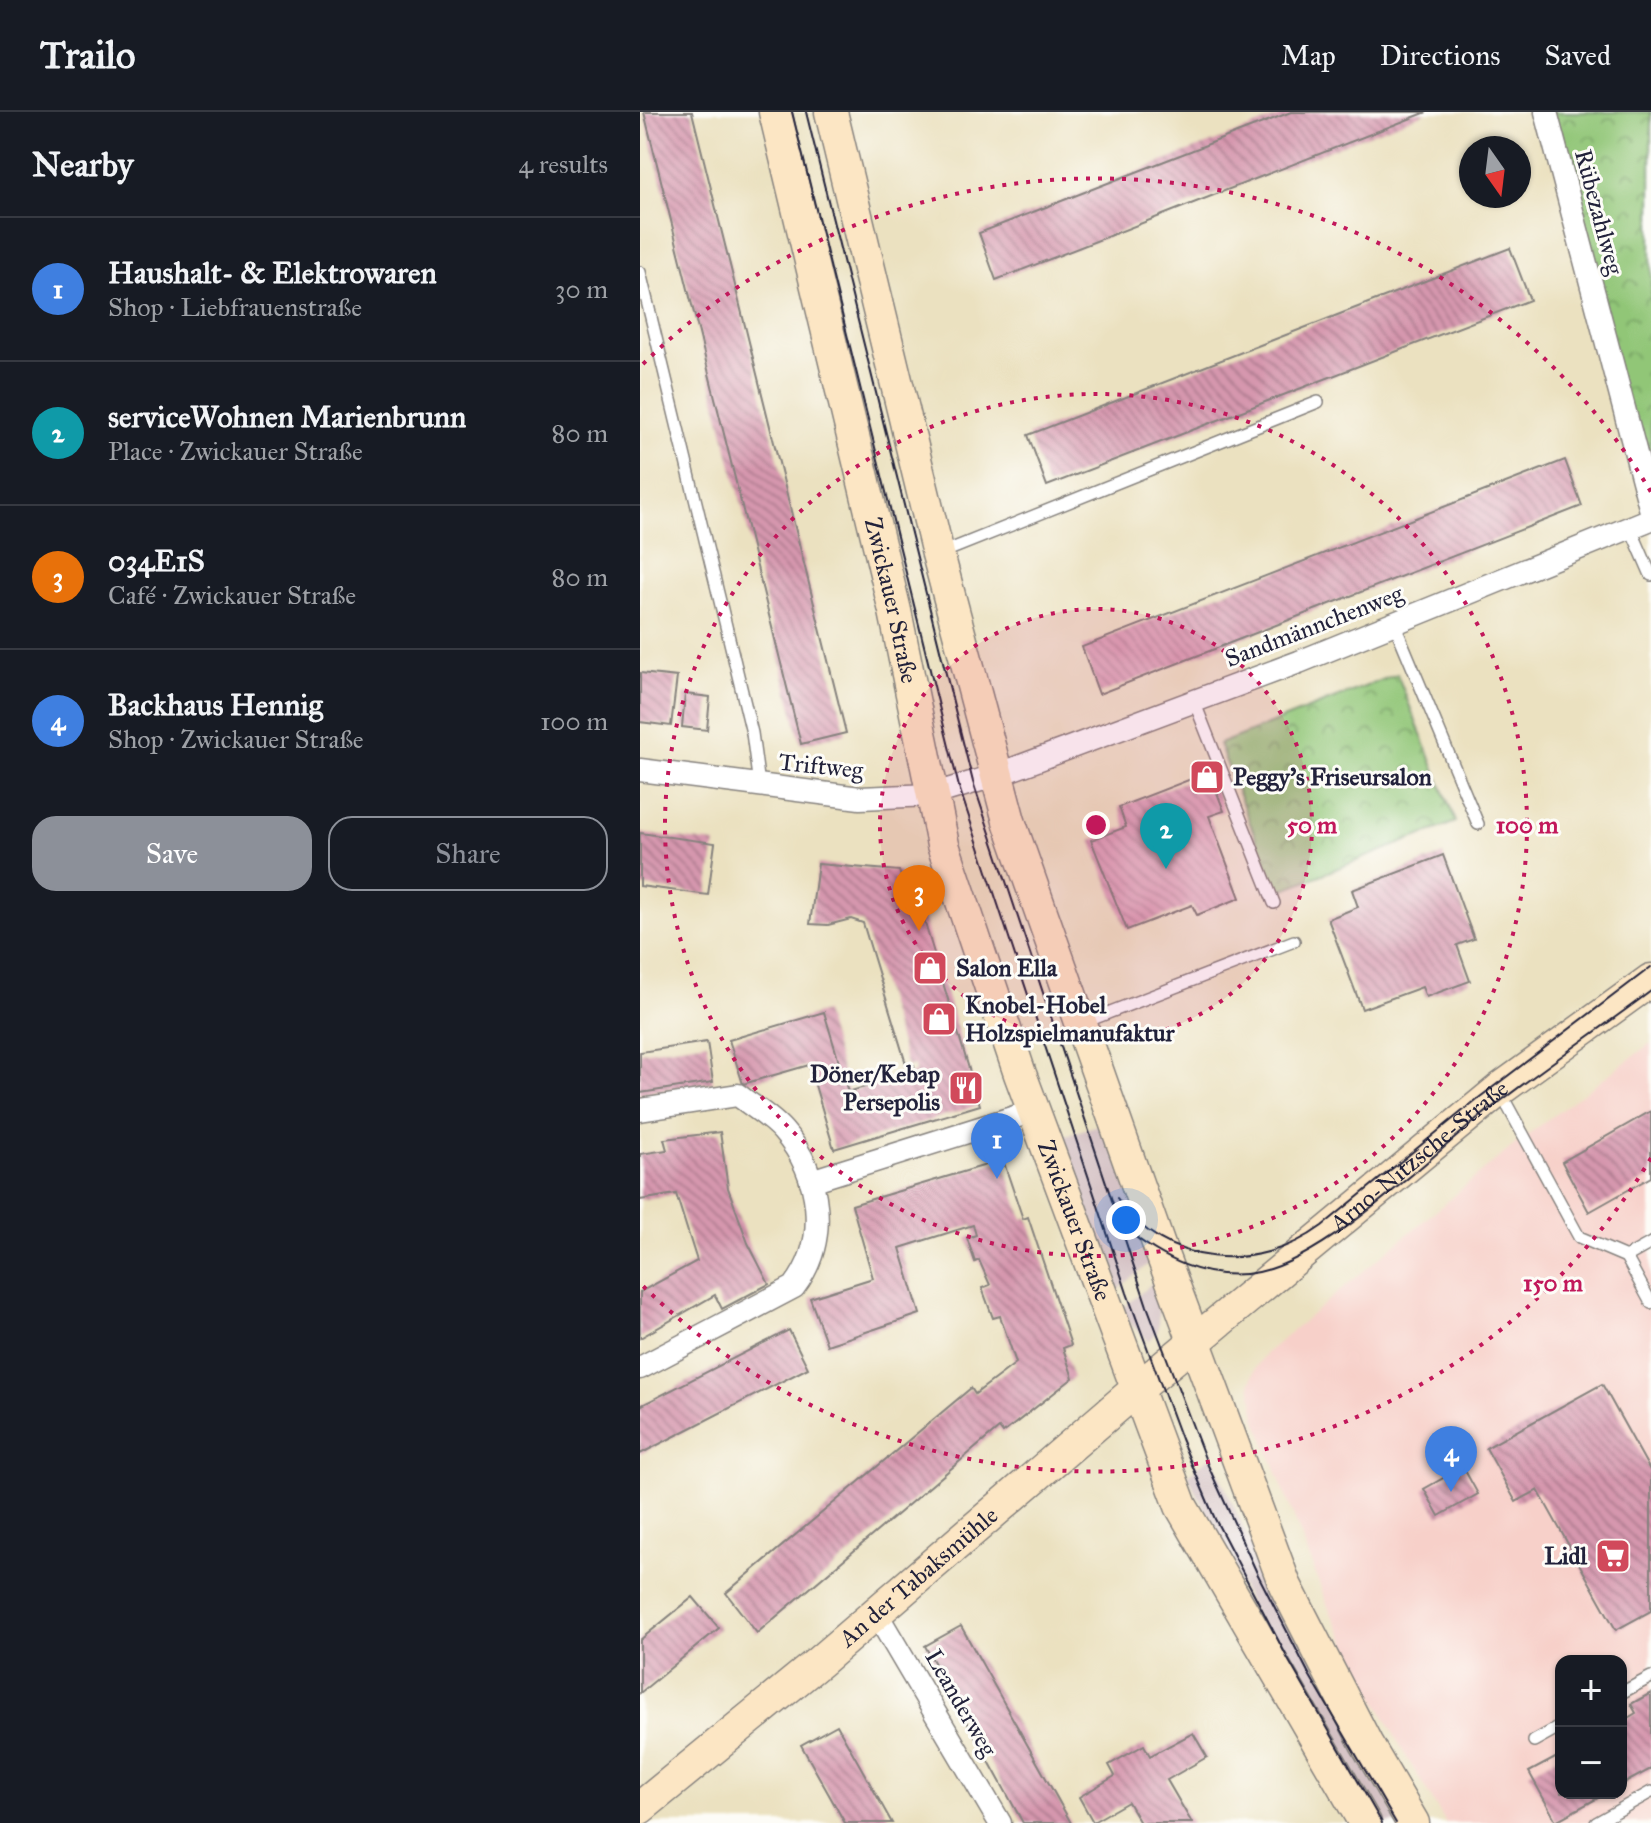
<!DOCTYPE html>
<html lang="en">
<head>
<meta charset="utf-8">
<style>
  :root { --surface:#171b24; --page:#20242c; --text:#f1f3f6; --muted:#9ea1a6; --line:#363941; --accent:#8c9099 }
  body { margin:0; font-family:"IM FELL Great Primer",serif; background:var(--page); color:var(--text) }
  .controls { position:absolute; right:24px; bottom:24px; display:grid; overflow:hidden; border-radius:16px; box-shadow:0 2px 6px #0004 }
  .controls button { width:72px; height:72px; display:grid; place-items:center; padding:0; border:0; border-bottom:2px solid var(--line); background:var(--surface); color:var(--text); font:40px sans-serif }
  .compass { position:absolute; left:819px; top:24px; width:72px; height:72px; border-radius:50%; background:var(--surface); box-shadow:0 2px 6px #0004; rotate:166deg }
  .you { position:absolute; left:486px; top:1108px; width:28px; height:28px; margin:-20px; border:6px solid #fff; border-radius:50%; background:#1a73e8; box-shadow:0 0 0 12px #1a73e833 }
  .badge { display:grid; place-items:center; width:52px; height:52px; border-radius:50%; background:var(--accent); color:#fff; font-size:26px; font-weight:700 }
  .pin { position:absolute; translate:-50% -66px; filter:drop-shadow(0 2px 4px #0008) }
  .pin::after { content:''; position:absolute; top:42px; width:28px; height:24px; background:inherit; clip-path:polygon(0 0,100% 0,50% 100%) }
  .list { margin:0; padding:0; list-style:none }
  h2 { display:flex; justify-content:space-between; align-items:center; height:104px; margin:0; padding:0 32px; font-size:34px }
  h2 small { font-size:26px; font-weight:400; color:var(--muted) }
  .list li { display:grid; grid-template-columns:52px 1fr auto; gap:24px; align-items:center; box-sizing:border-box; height:144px; padding:0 32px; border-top:2px solid var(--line) }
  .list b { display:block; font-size:30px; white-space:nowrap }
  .list p { margin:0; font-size:26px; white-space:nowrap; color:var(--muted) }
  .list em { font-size:26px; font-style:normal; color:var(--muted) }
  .actions { display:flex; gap:16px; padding:24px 32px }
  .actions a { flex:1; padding:18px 0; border:2px solid var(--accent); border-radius:24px; text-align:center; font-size:28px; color:var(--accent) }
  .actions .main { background:var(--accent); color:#fff }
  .map { position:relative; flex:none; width:1011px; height:1711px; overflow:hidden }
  header { display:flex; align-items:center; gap:48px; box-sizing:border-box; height:112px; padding:0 40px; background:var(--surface); border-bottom:2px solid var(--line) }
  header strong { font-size:38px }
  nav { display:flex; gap:44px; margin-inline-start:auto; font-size:28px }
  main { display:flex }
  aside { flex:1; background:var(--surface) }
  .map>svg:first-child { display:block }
  .built { fill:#f7d0c9; fill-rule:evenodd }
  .railway { fill:#d2bec1 }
  .park { fill:url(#park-crowns); stroke:#5a7459; stroke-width:2 }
  .building { fill:url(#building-back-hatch) }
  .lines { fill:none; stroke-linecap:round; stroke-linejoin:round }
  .service-casing { stroke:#86827e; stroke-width:14 }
  .minor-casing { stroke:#86827e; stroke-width:25 }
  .secondary-casing { stroke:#86827e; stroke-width:35 }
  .service { stroke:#fff; stroke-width:11 }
  .minor { stroke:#fff; stroke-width:22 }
  .secondary { stroke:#fce6c4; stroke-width:32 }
  .tram { stroke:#22223b; stroke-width:2 }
  .ring { fill:none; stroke:#c2185b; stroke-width:4; stroke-dasharray:4 8 }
  .labels { text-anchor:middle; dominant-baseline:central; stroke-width:6; stroke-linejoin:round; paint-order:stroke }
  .street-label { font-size:24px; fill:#22223b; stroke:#fdfcf7 }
  .poi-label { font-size:24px; font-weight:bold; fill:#22223b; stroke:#fdfcf7; text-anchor:start }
  .centre { fill:#c2185b; stroke:#fdfcf7; stroke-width:4 }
  .ring-label { font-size:24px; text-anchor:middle; font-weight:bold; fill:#c2185b; stroke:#fdfcf7; stroke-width:6; stroke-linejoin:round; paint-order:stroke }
</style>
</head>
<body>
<header>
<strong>Trailo</strong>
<nav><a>Map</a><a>Directions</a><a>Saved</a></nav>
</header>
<main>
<aside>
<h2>Nearby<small>4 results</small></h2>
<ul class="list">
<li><span class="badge" style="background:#3f7fe0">1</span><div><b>Haushalt- &amp; Elektrowaren</b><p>Shop · Liebfrauenstraße</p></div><em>30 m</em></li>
<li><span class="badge" style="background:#0f9aa8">2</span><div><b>serviceWohnen Marienbrunn</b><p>Place · Zwickauer Straße</p></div><em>80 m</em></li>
<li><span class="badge" style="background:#e8710a">3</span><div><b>034E1S</b><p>Café · Zwickauer Straße</p></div><em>80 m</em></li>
<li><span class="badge" style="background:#3f7fe0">4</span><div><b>Backhaus Hennig</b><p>Shop · Zwickauer Straße</p></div><em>100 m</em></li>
</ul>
<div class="actions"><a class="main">Save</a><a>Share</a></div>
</aside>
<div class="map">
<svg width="1011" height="1711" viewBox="0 0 1011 1711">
  <defs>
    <pattern id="park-crowns" width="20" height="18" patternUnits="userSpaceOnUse" patternTransform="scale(2)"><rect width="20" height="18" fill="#91c677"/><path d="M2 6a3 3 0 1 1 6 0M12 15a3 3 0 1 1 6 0" fill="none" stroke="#76a063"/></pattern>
    <pattern id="building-back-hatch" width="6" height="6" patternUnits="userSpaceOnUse" patternTransform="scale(2)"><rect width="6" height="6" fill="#d697ae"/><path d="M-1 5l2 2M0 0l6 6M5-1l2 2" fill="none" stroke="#ad7b8f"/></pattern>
  </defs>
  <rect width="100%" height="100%" fill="#fdfcf7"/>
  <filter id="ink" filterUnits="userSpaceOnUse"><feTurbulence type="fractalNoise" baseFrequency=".0125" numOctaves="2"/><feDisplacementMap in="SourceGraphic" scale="16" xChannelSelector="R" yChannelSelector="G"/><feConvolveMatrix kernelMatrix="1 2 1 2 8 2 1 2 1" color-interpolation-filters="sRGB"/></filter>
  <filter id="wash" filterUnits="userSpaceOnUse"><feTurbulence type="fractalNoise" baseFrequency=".006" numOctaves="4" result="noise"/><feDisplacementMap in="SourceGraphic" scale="32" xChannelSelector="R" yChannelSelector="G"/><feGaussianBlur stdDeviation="1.8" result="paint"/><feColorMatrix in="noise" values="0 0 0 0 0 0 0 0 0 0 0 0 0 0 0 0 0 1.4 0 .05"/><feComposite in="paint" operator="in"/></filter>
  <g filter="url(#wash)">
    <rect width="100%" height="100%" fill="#ebe1c0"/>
    <path class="built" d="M1011 931V1711H806L761 1636 689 1497 616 1306 610 1271 615 1256 627 1240 879 1029ZM921 1549H981V1681H921Z"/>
    <g class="railway">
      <polygon points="467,1010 513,1148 474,1181 417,1026"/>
      <polygon points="519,1165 518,1219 509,1229 485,1207 481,1198"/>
      <polygon points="571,1344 622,1456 764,1711 735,1711 610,1493 548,1363"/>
    </g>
    <g class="park">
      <polygon points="906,0 1011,0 1011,399"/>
      <polygon points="757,562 816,710 637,780 579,632"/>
    </g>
    <g id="blocks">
      <g class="building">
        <polygon points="4,0 52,0 206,621 161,632"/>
        <polygon points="651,0 787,0 356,168 339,121"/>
        <polygon points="870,136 890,188 407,374 388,323"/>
        <polygon points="925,348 942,394 459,582 442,535"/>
        <polygon points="0,561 37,565 31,614 0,610"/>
        <polygon points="45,582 70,585 67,618 42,615"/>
        <polygon points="569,660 584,699 569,704 600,786 557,803 552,793 487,818 451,728 486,715 479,695"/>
        <polygon points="0,721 75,731 68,783 0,774"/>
        <polygon points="803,743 834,827 817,833 830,869 786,885 782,875 722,897 688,807 718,795 712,778"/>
        <polygon points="178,752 259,759 272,798 280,795 340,993 194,1037 169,953 103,972 89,928 184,900 208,980 275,960 274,953 267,955 223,811 211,807 188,813 170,812"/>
        <polygon points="67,930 73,970 0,981 0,940"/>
        <polygon points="1011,999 1011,1065 949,1100 922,1050"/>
        <polygon points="80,1020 88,1076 108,1131 129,1172 82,1197 75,1183 0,1226 0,1180 57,1149 36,1082 0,1088 0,1042 27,1038 24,1027"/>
        <polygon points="363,1048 383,1107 388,1105 431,1233 423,1236 433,1266 363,1321 359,1316 117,1521 86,1481 331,1276 335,1282 376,1251 360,1204 353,1206 342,1176 350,1173 339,1148 335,1150 327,1126 336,1123 333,1113 260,1136 280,1202 187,1233 170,1186 233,1166 212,1093"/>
        <polygon points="149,1218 168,1256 0,1342 0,1294"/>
        <polygon points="962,1272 1011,1360 1011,1499 976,1518 898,1378 876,1390 846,1336"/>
        <polygon points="823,1355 838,1382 799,1404 784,1377"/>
        <polygon points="53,1485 79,1516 0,1581 0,1528"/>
        <polygon points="321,1514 431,1711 383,1711 345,1642 285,1534"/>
        <polygon points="1011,1581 1011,1657 981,1673 981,1610 996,1601 991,1592"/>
        <polygon points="197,1613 219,1652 252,1711 205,1711 161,1633"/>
        <polygon points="553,1621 567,1645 527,1668 552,1711 500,1711 488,1690 453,1710 439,1685 475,1664 469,1653 504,1633 510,1644"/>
        <polygon points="921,1643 921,1681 967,1681 916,1709 889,1660"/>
      </g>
    </g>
  </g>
  <g filter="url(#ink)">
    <use href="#blocks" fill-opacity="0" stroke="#86827e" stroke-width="2"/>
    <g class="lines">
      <defs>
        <g id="service">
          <polyline points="0,160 112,621 119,673"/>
          <polyline points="990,415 1011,463"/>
          <polyline points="299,442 678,290"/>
          <polyline points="754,511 838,712"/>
          <polyline points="554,589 634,791"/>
          <polyline points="442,911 654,829"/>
          <polyline points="860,980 939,1125 986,1145 1011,1191"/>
          <polyline points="986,1145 1011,1131"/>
          <polyline points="981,1581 1011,1565"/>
          <polyline points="894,1629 921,1614"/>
          <polyline points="956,1711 1011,1680"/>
        </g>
        <g id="minor">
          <polyline points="906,0 1011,399"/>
          <polyline points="0,658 220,686 291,683 354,664 659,550 1011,407"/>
          <path d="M0 998 98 983C113 995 131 1005 143 1019 181 1062 190 1128 154 1175L0 1256"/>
          <polyline points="171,1069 394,999"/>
          <polyline points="235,1499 360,1711"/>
        </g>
        <g id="secondary">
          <path id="s1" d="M135 0 255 499 303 733 380 962 541 1394 725 1711"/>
          <polyline points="191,0 298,442 369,709 523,1145 645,1473 726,1631 773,1711"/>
          <path id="s2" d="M0 1696 179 1550 496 1278 859 978 1011 868"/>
        </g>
      </defs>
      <use href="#service" class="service-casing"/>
      <use href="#minor" class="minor-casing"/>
      <use href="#secondary" class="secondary-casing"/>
      <use href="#service" class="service"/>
      <use href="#minor" class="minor"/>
      <use href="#secondary" class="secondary"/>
      <g class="tram">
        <polyline points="152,0 319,675 487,1181 541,1327 575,1407 649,1549 742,1711"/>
        <polyline points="166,0 333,670 507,1194 566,1349 617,1461 670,1564 756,1711"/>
        <path d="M477 1086C524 1156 617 1162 682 1114L836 988 1011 855"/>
        <path d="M481 1114C521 1146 566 1171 619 1160 688 1146 788 1046 845 1001 899 959 956 920 1011 879"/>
      </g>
    </g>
  </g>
  <circle cx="456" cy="713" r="216" fill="#c2185b" fill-opacity=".12"/>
  <g class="ring">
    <circle cx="456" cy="713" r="216"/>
    <circle cx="456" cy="713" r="431"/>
    <path d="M1011 1046A647 647 0 0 1 3 1174M3 252A647 647 0 0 1 1011 380"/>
  </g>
  <defs>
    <symbol id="shop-square" viewBox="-11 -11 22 22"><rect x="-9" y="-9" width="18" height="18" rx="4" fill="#d1495b" stroke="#fdfcf7"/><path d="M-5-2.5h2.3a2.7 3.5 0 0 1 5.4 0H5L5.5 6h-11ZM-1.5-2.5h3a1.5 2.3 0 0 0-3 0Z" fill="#fff"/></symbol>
    <symbol id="restaurant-square" viewBox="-11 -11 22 22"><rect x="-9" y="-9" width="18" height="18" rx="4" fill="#d1495b" stroke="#fdfcf7"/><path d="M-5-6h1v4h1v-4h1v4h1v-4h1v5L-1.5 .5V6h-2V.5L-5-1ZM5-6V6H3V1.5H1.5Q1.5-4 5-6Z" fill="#fff"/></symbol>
    <symbol id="supermarket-square" viewBox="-11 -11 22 22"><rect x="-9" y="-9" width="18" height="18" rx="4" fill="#d1495b" stroke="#fdfcf7"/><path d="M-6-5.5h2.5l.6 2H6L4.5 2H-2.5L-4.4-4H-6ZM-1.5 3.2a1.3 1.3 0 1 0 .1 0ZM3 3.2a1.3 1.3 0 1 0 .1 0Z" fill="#fff"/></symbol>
  </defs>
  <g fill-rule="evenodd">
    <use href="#shop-square" x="547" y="645" width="40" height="40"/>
    <use href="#shop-square" x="270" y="836" width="40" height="40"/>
    <use href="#shop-square" x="279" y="887" width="40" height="40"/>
    <use href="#restaurant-square" x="306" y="956" width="40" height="40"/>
    <use href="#supermarket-square" x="953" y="1424" width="40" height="40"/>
  </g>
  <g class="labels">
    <g class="street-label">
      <text transform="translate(959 100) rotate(75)">Rübezahlweg</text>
      <text stroke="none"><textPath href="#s1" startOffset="502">Zwickauer Straße</textPath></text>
      <text transform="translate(674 514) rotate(-21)">Sandmännchenweg</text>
      <text transform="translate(181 654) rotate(6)">Triftweg</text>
      <text stroke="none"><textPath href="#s2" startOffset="1016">Arno-Nitzsche-Straße</textPath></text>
      <text stroke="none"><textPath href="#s1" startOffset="1150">Zwickauer Straße</textPath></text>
      <text stroke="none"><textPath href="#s2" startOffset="362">An der Tabaksmühle</textPath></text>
      <text transform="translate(321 1591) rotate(60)">Leanderweg</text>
    </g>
    <g class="poi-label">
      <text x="593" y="665">Peggy's Friseursalon</text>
      <text x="316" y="856">Salon Ella</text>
      <text x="325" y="893">Knobel-Hobel<tspan x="325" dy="28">Holzspielmanufaktur</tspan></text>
      <text x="300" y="962" text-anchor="end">Döner/Kebap<tspan x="300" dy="28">Persepolis</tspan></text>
      <text x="947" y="1444" text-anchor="end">Lidl</text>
    </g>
  </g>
  <circle cx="456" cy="713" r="12" class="centre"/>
  <g class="ring-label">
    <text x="672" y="721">50 m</text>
    <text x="887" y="721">100 m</text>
    <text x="913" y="1179">150 m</text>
  </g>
</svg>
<div class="controls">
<button>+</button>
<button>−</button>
</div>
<svg class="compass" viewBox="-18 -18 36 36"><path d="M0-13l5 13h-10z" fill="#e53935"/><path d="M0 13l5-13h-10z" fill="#9ea1a6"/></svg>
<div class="you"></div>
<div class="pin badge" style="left:357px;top:1067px;background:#3f7fe0">1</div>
<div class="pin badge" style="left:526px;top:757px;background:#0f9aa8">2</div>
<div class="pin badge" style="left:279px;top:819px;background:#e8710a">3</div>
<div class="pin badge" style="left:811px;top:1380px;background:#3f7fe0">4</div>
</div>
</main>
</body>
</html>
